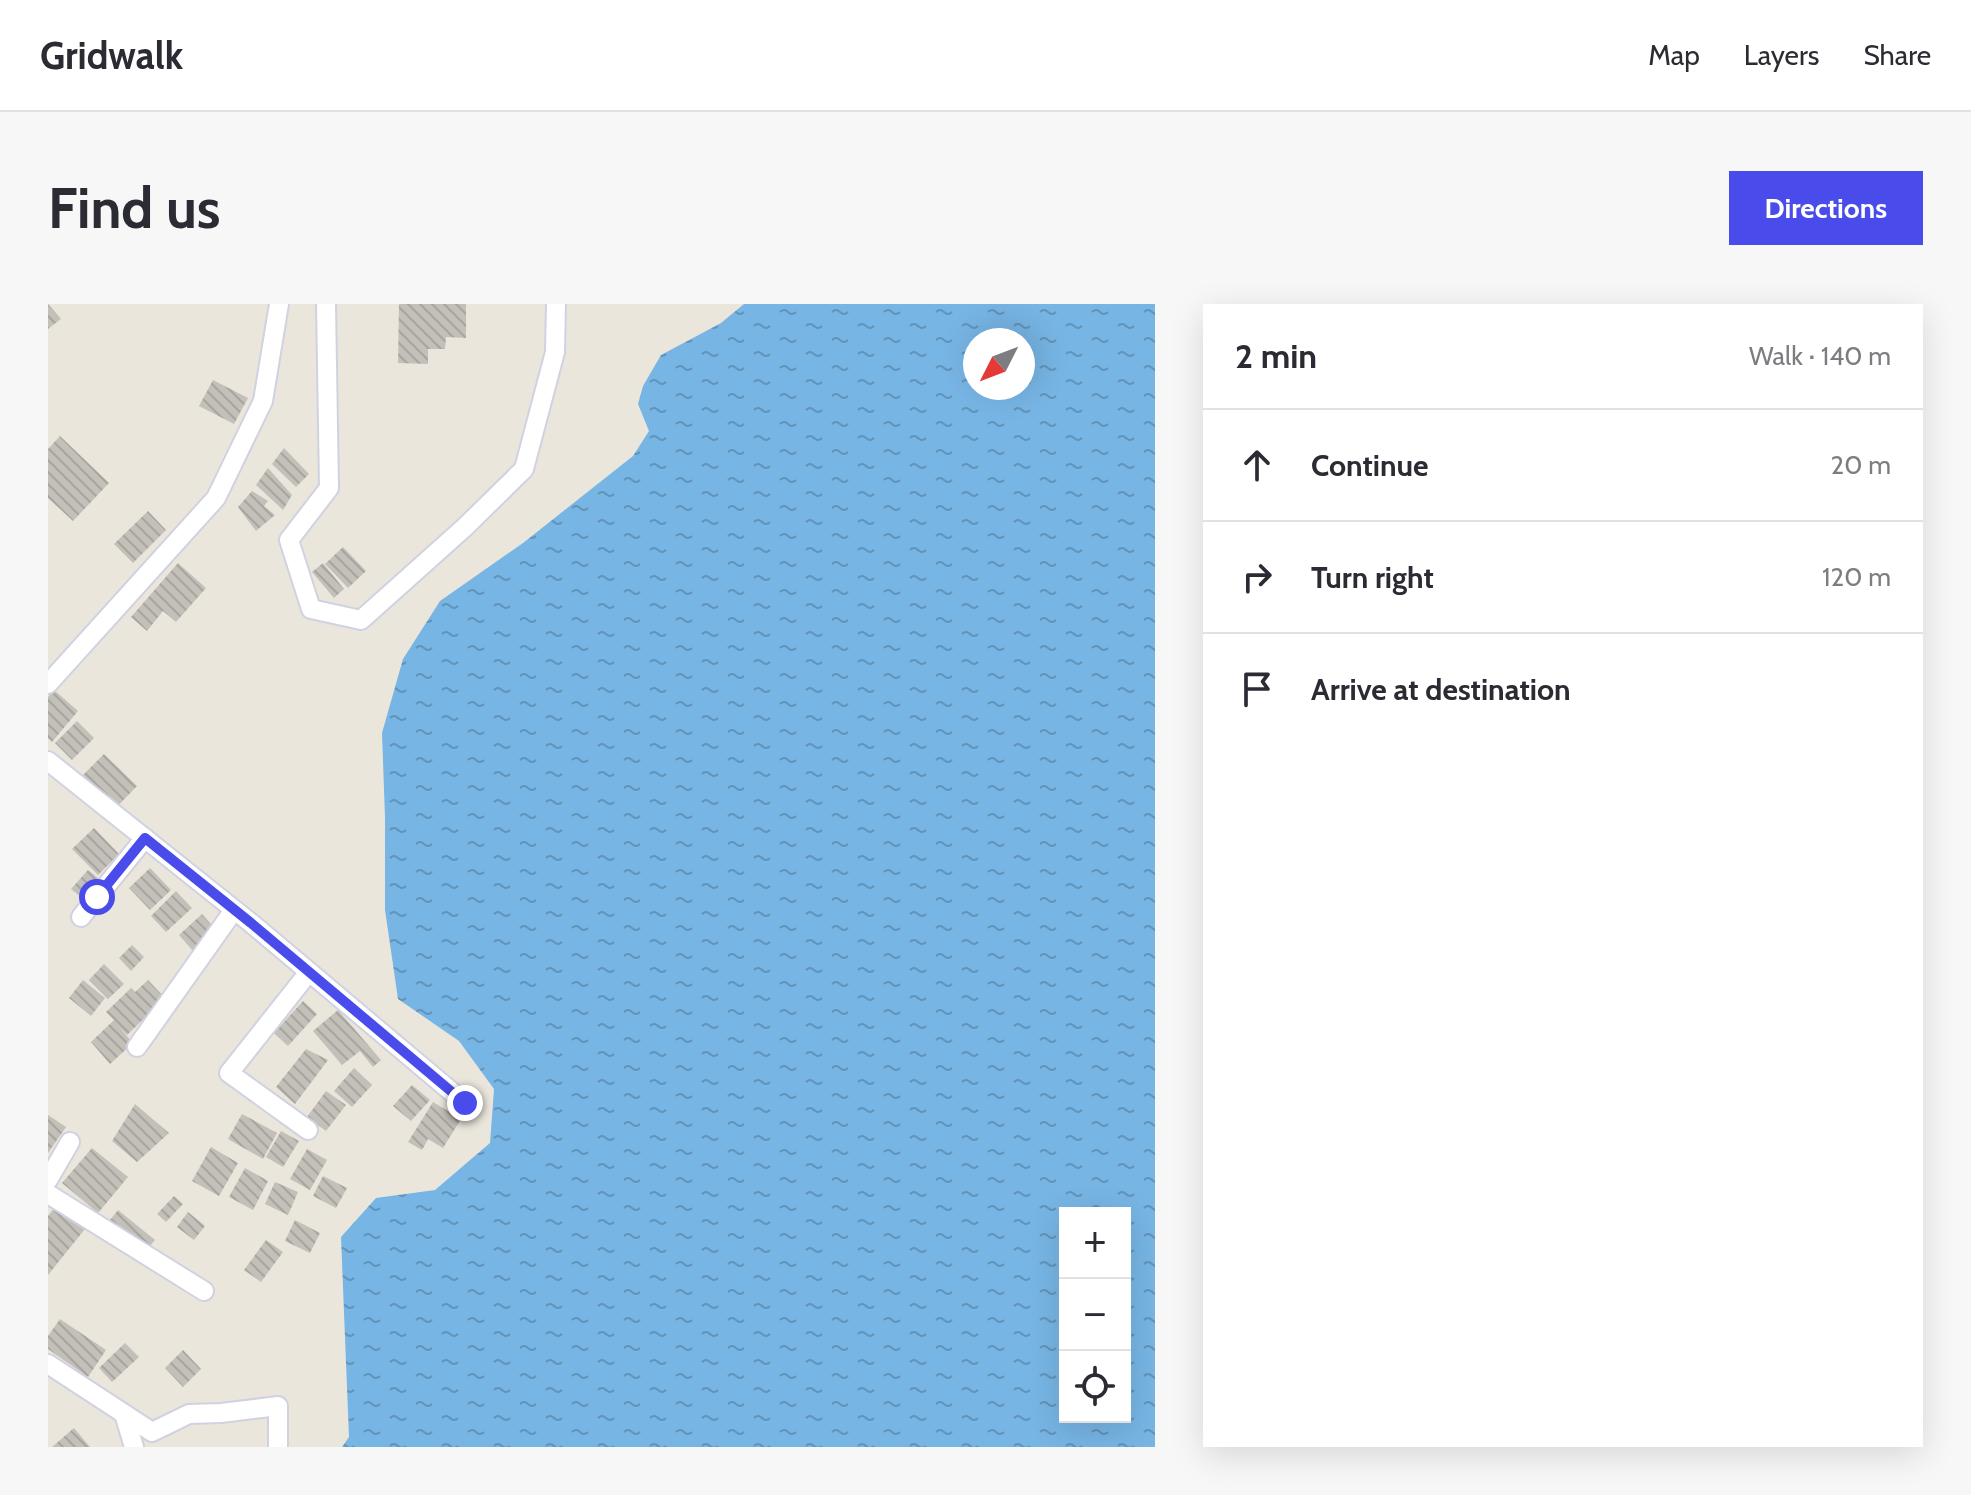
<!DOCTYPE html>
<html lang="en">
<head>
<meta charset="utf-8">
<style>
  :root { --surface:#fff; --page:#f7f7f7; --text:#2b2b33; --muted:#7c7c81; --line:#e1e1e2; --accent:#494cea }
  body { margin:0; font-family:Cabin,sans-serif; background:var(--page); color:var(--text) }
  .controls { position:absolute; right:24px; bottom:24px; display:grid; overflow:hidden; border-radius:0px; box-shadow:0 8px 32px #0002 }
  .controls button { width:72px; height:72px; display:grid; place-items:center; padding:0; border:0; border-bottom:2px solid var(--line); background:var(--surface); color:var(--text); font:40px sans-serif }
  .compass { position:absolute; left:915px; top:24px; width:72px; height:72px; border-radius:50%; background:var(--surface); box-shadow:0 8px 32px #0002; rotate:228deg }
  .stop { position:absolute; width:24px; height:24px; margin:-18px; border:6px solid #494cea; border-radius:50%; background:#fff }
  .stop.end { background:#494cea; border-color:#fff; box-shadow:0 2px 8px #0008 }
  .list { margin:0; padding:0; list-style:none }
  h2 { display:flex; justify-content:space-between; align-items:center; height:104px; margin:0; padding:0 32px; font-size:34px }
  h2 small { font-size:26px; font-weight:400; color:var(--muted) }
  .list li { display:grid; grid-template-columns:52px 1fr auto; gap:24px; align-items:center; box-sizing:border-box; height:112px; padding:0 32px; border-top:2px solid var(--line) }
  .list b { display:block; font-size:30px; white-space:nowrap }
  .list em { font-size:26px; font-style:normal; color:var(--muted) }
  .icon { flex:none; width:44px; height:44px; fill:none; stroke:currentColor; stroke-width:2; stroke-linecap:round; stroke-linejoin:round }
  .map { position:relative; flex:none; width:1107px; height:1143px; overflow:hidden; border-radius:0px }
  header { display:flex; align-items:center; gap:48px; box-sizing:border-box; height:112px; padding:0 40px; background:var(--surface); border-bottom:2px solid var(--line) }
  header strong { font-size:38px }
  nav { display:flex; gap:44px; margin-inline-start:auto; font-size:28px }
  .intro { display:flex; align-items:center; justify-content:space-between; box-sizing:border-box; height:192px; padding:0 48px }
  h1 { margin:0; font-size:56px }
  .button { padding:20px 36px; border-radius:0px; background:var(--accent); color:#fff; font-size:28px; font-weight:700 }
  main { display:flex; gap:48px; padding:0 48px }
  aside { flex:1; background:var(--surface); border-radius:0px; box-shadow:0 8px 32px #0002 }
  .map>svg:first-child { display:block }
  .water { fill:url(#water-ripples); fill-rule:evenodd }
  .building { fill:url(#building-back-hatch) }
  .lines { fill:none; stroke-linecap:round; stroke-linejoin:round }
  .minor-casing { stroke:#d1d2e1; stroke-width:22 }
  .minor { stroke:#fff; stroke-width:18 }
  .route { stroke:#494cea; stroke-width:10 }
</style>
</head>
<body>
<header>
<strong>Gridwalk</strong>
<nav><a>Map</a><a>Layers</a><a>Share</a></nav>
</header>
<div class="intro"><h1>Find us</h1><a class="button">Directions</a></div>
<main>
<div class="map">
<svg width="1107" height="1143" viewBox="0 0 1107 1143">
  <defs>
    <pattern id="water-ripples" width="26" height="14" patternUnits="userSpaceOnUse" patternTransform="scale(2)"><rect width="26" height="14" fill="#77b5e4"/><path d="M2 4q2-2 4 0t4 0M15 11q2-2 4 0t4 0" fill="none" stroke="#6293b9"/></pattern>
    <pattern id="building-back-hatch" width="6" height="6" patternUnits="userSpaceOnUse" patternTransform="scale(2)"><rect width="6" height="6" fill="#c2c0b8"/><path d="M-1 5l2 2M0 0l6 6M5-1l2 2" fill="none" stroke="#a7a59e"/></pattern>
  </defs>
  <rect width="100%" height="100%" fill="#eae6dc"/>
  <path class="water" d="M696 0H1107V1143H294L301 1133 293 933 328 894 387 886 442 839 446 785 411 737 350 695 337 606V513L334 429 355 355 392 297 475 239 585 152 601 127 590 100 595 82 613 51 673 19ZM927 36H975V84H927ZM1017 909H1077V1113H1017Z"/>
  <g class="building">
    <polygon points="0,0 13,15 0,25"/>
    <polygon points="351,0 418,0 418,34 398,33 397,45 380,45 380,60 350,59"/>
    <polygon points="165,76 200,94 186,120 151,102"/>
    <polygon points="12,132 61,179 25,217 0,194 0,145"/>
    <polygon points="236,144 261,170 248,183 224,160"/>
    <polygon points="220,164 244,191 235,206 208,181"/>
    <polygon points="204,187 220,197 216,202 227,211 208,227 190,203"/>
    <polygon points="100,207 118,226 85,259 66,240"/>
    <polygon points="295,243 318,267 300,284 277,260"/>
    <polygon points="130,259 158,284 128,318 115,307 99,327 83,313"/>
    <polygon points="275,259 296,285 286,294 264,268"/>
    <polygon points="6,386 30,407 4,438 0,434 0,393"/>
    <polygon points="29,417 46,434 24,456 7,439"/>
    <polygon points="56,450 89,482 64,508 31,475"/>
    <polygon points="46,524 71,550 50,571 24,545"/>
    <polygon points="102,564 123,586 102,606 81,584"/>
    <polygon points="40,566 51,575 34,594 23,585"/>
    <polygon points="128,587 144,604 118,628 103,612"/>
    <polygon points="154,610 169,627 146,648 131,631"/>
    <polygon points="84,641 96,653 83,667 71,654"/>
    <polygon points="56,660 76,680 60,695 41,676"/>
    <polygon points="35,676 57,694 43,712 21,694"/>
    <polygon points="100,676 117,694 79,731 71,723 85,739 62,760 43,738 66,716 58,708 83,684 87,688"/>
    <polygon points="255,697 269,710 240,742 226,729"/>
    <polygon points="290,706 333,756 325,763 312,747 294,761 265,727"/>
    <polygon points="258,745 280,756 247,800 228,783"/>
    <polygon points="306,764 324,781 304,803 286,787"/>
    <polygon points="364,781 382,796 363,817 345,802"/>
    <polygon points="278,787 298,801 278,827 259,813"/>
    <polygon points="385,798 413,815 395,844 380,835 374,846 360,838"/>
    <polygon points="87,800 121,829 89,858 64,837"/>
    <polygon points="194,810 229,829 215,855 180,835"/>
    <polygon points="0,811 18,823 0,849"/>
    <polygon points="233,827 251,837 235,863 218,853"/>
    <polygon points="163,843 190,859 171,892 144,877"/>
    <polygon points="44,844 80,873 50,909 14,879"/>
    <polygon points="259,845 279,856 262,886 242,875"/>
    <polygon points="197,864 220,877 205,906 181,893"/>
    <polygon points="275,872 299,884 288,904 265,892"/>
    <polygon points="227,878 250,888 240,911 217,900"/>
    <polygon points="126,892 135,900 118,918 109,910"/>
    <polygon points="8,902 37,925 0,971 0,912"/>
    <polygon points="70,906 107,936 91,955 54,926"/>
    <polygon points="140,908 157,922 146,936 129,923"/>
    <polygon points="247,916 272,929 262,949 237,937"/>
    <polygon points="218,936 235,948 213,978 196,966"/>
    <polygon points="12,1015 58,1046 40,1073 0,1045 0,1032"/>
    <polygon points="77,1039 91,1053 64,1078 51,1064"/>
    <polygon points="135,1046 153,1065 135,1083 117,1064"/>
    <polygon points="26,1124 42,1143 4,1143"/>
  </g>
  <g class="lines">
    <defs>
      <g id="minor">
        <polyline points="278,0 281,184 241,236 263,305 313,316 417,223 476,165 507,48 508,0"/>
        <polyline points="0,380 168,194 215,97 231,0"/>
        <polyline points="0,457 203,619 417,799"/>
        <polyline points="33,613 97,534"/>
        <polyline points="89,743 186,606"/>
        <polyline points="260,826 181,769 261,668"/>
        <polyline points="0,876 22,838"/>
        <polyline points="0,890 156,987"/>
        <polyline points="0,1060 104,1128 141,1110 173,1109 230,1102 230,1143"/>
        <polyline points="76,1110 86,1143"/>
      </g>
    </defs>
    <use href="#minor" class="minor-casing"/>
    <use href="#minor" class="minor"/>
  </g>
  <g class="lines">
    <polyline class="route" points="49,593 97,534 203,619 417,799"/>
  </g>
</svg>
<div class="controls">
<button>+</button>
<button>−</button>
<button><svg class="icon" aria-label="locate" viewBox="0 0 24 24"><circle cx="12" cy="12" r="6"/><path d="M12 2v4M12 18v4M2 12h4M18 12h4"/></svg></button>
</div>
<svg class="compass" viewBox="-18 -18 36 36"><path d="M0-13l5 13h-10z" fill="#e53935"/><path d="M0 13l5-13h-10z" fill="#7c7c81"/></svg>
<div class="stop" style="left:49px;top:593px"></div>
<div class="stop end" style="left:417px;top:799px"></div>
</div>
<aside>
<h2>2 min<small>Walk · 140 m</small></h2>
<ul class="list">
<li><svg class="icon" aria-label="ahead" viewBox="0 0 24 24"><path d="M12 20V5M6 11l6-6 6 6"/></svg><div><b>Continue</b></div><em>20 m</em></li>
<li><svg class="icon" aria-label="right" viewBox="0 0 24 24"><path d="M7 20v-9h11M14 6l5 5-5 5"/></svg><div><b>Turn right</b></div><em>120 m</em></li>
<li><svg class="icon" aria-label="arrive" viewBox="0 0 24 24"><path d="M6 21V4h12l-3 4 3 4H6"/></svg><div><b>Arrive at destination</b></div></li>
</ul>
</aside>
</main>
</body>
</html>
